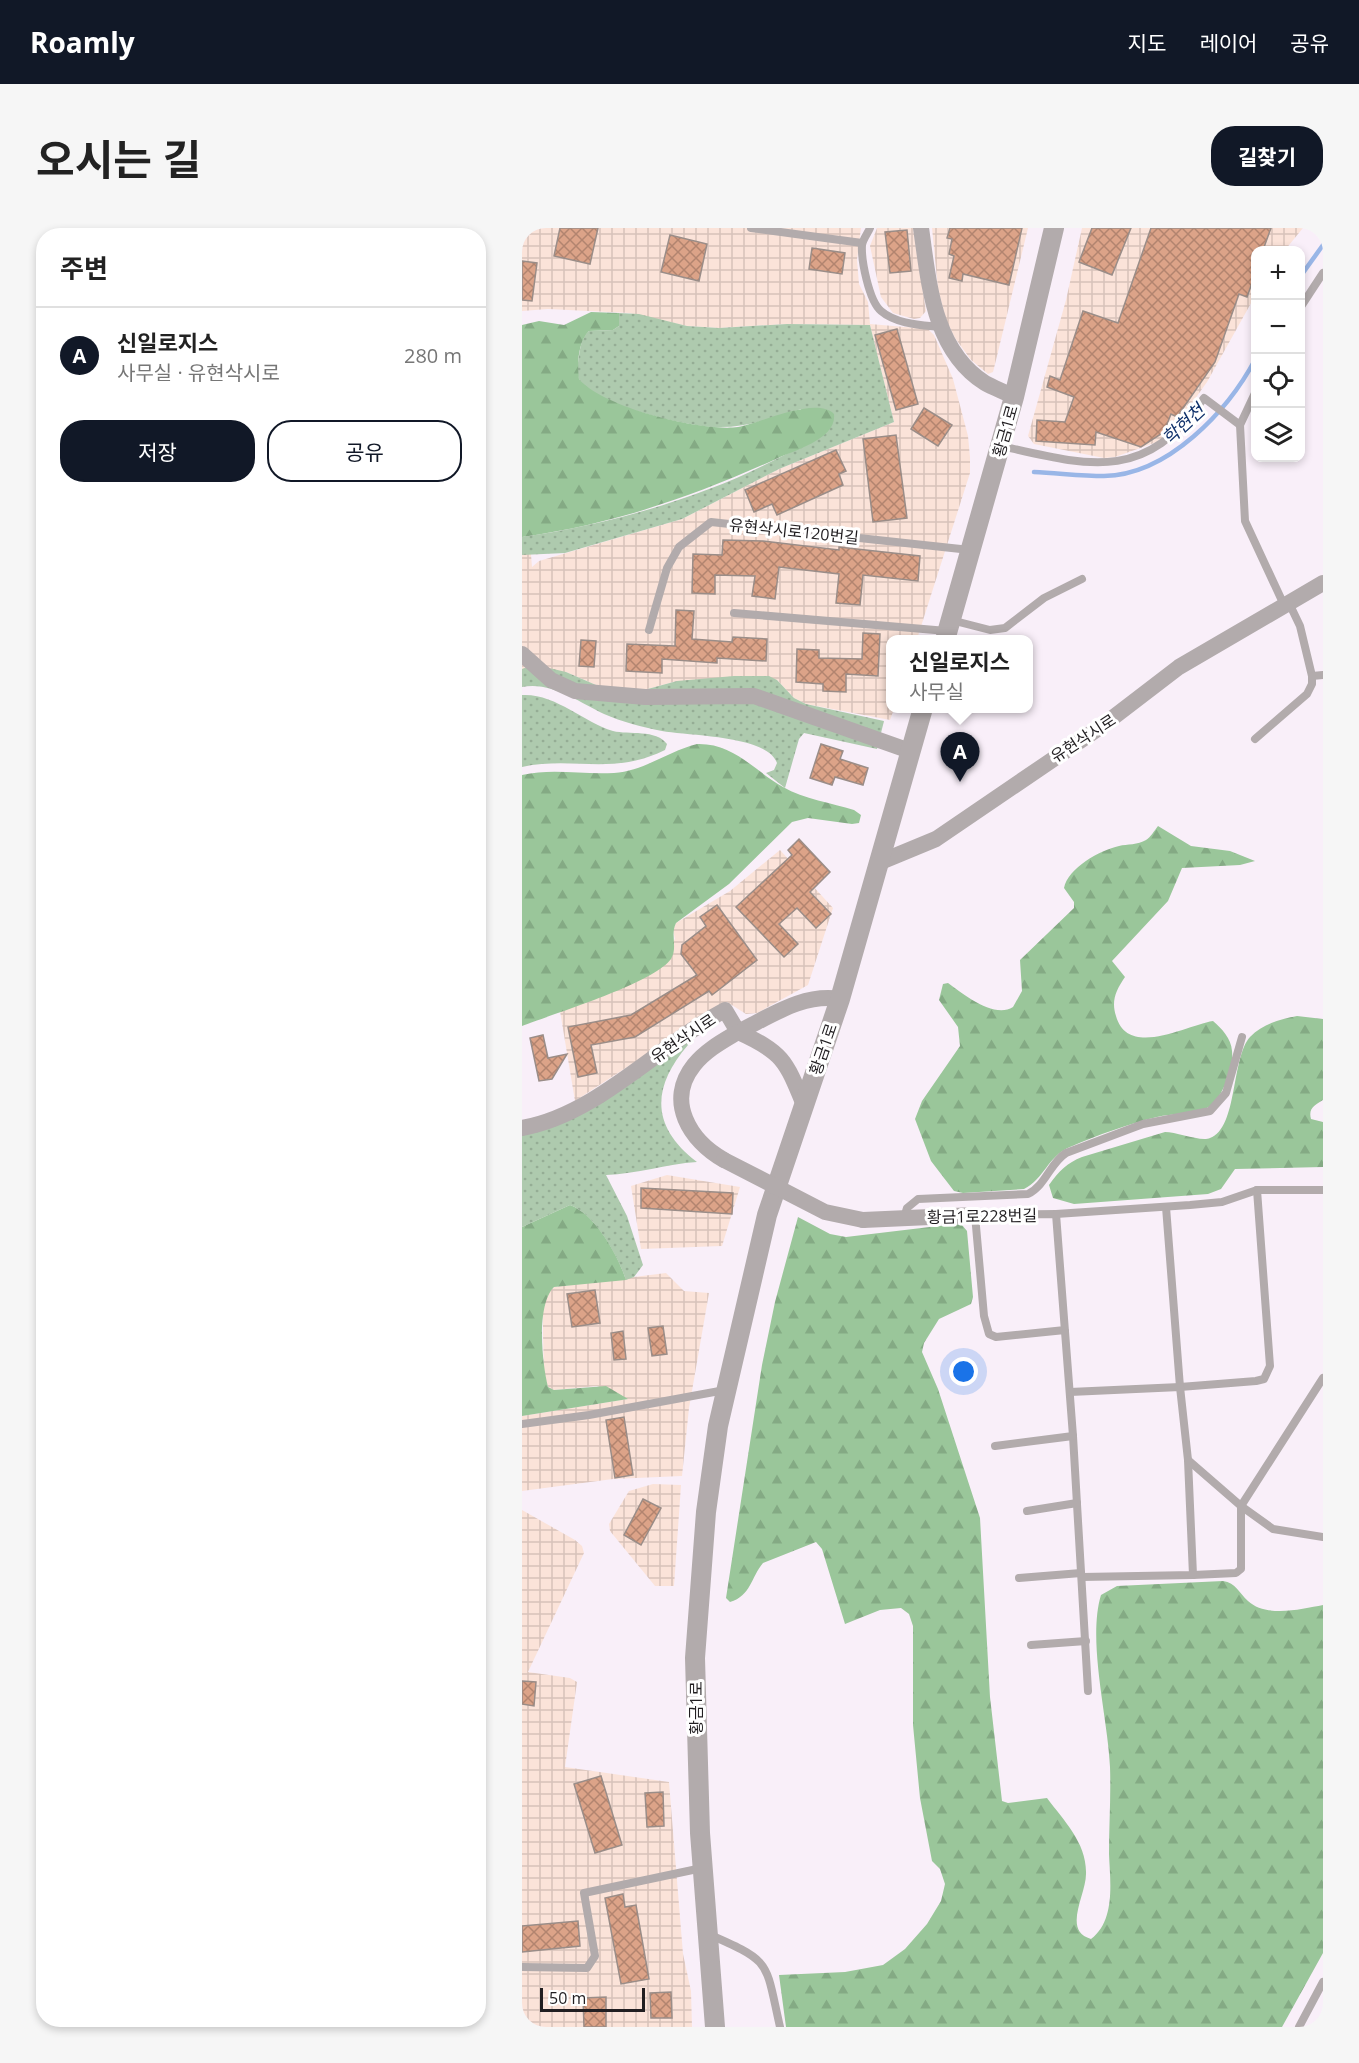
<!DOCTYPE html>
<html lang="ko">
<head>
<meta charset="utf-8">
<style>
  :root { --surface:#fff; --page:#f6f6f6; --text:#222; --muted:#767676; --line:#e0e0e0; --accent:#111827 }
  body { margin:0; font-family:"Open Sans","Noto Sans KR",sans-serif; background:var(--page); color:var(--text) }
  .controls { position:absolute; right:18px; top:18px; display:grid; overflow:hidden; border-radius:12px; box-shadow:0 3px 9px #0003 }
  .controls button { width:54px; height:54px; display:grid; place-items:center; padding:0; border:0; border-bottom:2px solid var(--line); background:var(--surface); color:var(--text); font:30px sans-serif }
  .scale { position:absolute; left:18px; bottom:15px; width:105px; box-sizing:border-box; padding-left:6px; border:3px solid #211e21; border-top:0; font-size:16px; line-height:21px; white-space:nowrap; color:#211e21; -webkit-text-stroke:4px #fff; paint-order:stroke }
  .you { position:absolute; left:442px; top:1144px; width:21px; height:21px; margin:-15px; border:4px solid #fff; border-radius:50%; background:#1a73e8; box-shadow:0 0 0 9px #1a73e833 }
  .badge { display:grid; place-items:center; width:39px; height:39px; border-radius:50%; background:var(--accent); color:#fff; font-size:20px; font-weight:700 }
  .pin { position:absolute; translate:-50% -50px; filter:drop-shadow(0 2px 3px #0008) }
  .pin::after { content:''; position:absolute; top:32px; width:21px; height:18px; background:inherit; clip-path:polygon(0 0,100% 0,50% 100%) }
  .popup { position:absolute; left:364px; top:407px; width:147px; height:78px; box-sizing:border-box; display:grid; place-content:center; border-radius:12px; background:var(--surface); filter:drop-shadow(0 2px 4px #0005); font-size:20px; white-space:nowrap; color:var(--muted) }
  .popup b { font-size:22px; color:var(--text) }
  .popup::after { content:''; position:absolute; left:50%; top:100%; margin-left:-12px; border:12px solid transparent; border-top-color:var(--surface) }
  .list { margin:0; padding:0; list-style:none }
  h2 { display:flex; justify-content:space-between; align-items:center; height:78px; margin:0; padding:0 24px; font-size:26px }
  h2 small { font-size:20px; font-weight:400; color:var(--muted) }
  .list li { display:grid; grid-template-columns:39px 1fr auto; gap:18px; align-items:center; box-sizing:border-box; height:96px; padding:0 24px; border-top:2px solid var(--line) }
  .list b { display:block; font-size:22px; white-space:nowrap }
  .list p { margin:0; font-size:20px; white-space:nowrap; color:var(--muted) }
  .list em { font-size:20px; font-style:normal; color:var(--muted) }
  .actions { display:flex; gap:12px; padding:18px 24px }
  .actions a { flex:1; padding:14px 0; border:2px solid var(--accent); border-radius:24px; text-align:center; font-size:21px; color:var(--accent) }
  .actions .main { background:var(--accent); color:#fff }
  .icon { flex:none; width:33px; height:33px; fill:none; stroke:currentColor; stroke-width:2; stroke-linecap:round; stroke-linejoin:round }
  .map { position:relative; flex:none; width:801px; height:1799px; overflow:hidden; border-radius:24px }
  header { display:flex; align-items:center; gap:36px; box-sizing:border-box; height:84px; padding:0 30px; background:var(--accent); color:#fff }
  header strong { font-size:28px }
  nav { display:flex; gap:33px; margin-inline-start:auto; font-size:21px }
  .intro { display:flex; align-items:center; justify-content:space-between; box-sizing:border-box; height:144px; padding:0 36px }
  h1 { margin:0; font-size:42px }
  .button { padding:15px 27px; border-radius:24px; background:var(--accent); color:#fff; font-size:21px; font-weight:700 }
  main { display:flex; gap:36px; padding:0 36px }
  aside { flex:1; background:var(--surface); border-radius:24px; box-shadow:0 3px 9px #0003 }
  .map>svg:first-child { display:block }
  .industrial { fill:url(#industrial-grid) }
  .grass { fill:url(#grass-dots) }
  .forest { fill:url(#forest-firs) }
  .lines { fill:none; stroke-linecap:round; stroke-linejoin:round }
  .stream { stroke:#99b6e7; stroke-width:4.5 }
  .building { fill:url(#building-cross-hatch); stroke:#9a8d88; stroke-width:1.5 }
  .service { stroke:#b2abac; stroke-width:8 }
  .minor { stroke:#b2abac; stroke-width:16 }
  .tertiary { stroke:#b2abac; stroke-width:20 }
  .minor-bridge { stroke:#b2abac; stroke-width:16 }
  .labels { text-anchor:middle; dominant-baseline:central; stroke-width:6; stroke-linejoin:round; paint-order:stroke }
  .street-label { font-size:16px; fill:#211e21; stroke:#fff }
  .water-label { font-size:18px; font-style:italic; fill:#12336c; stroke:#fff }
</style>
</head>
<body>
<header>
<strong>Roamly</strong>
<nav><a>지도</a><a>레이어</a><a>공유</a></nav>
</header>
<div class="intro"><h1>오시는 길</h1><a class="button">길찾기</a></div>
<main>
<aside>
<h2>주변<small></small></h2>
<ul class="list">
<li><span class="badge">A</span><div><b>신일로지스</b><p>사무실 · 유현삭시로</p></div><em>280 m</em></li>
</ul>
<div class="actions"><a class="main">저장</a><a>공유</a></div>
</aside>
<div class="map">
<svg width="801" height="1799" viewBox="0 0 801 1799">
  <defs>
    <pattern id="industrial-grid" width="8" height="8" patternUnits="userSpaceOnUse" patternTransform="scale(1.5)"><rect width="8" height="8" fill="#fbe3d9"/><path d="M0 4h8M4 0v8" fill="none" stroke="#d7c2ba"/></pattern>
    <pattern id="grass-dots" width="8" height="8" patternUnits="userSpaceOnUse" patternTransform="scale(1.5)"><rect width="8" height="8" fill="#aecaae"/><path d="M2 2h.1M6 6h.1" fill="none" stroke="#95ad95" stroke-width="1.8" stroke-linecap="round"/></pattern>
    <pattern id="forest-firs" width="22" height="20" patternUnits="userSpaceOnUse" patternTransform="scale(1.5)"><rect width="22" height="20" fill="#9ac69a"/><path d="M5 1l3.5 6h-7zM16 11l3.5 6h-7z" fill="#84aa84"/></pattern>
    <pattern id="building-cross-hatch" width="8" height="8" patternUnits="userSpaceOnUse" patternTransform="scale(1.5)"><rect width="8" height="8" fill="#dca388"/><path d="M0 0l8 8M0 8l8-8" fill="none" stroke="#b2846f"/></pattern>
  </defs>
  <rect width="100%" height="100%" fill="#f9eff9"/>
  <g class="industrial">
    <polygon points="0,0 339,0 335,32 337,56 346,74 348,96 406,101 412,107 431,151 446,208 448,229 448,245 395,411 369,412 369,480 372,481 368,492 284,476 272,470 255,452 155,453 122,462 81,460 44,444 0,448 0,314 8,314 10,339 17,333 160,291 257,241 372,194 348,97 265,96 197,100 165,98 107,85 26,81 0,83"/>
    <polygon points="355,0 391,0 404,83 398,90 392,91 371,85 359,69 348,18"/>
    <polygon points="410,0 506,0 475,128 471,144 466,146 449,132 433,110 424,92 416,61"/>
    <polygon points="560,0 781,0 763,22 734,22 733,68 685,154 653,199 635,214 593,229 582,230 512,216 506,208 544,72"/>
    <polygon points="258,622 311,680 286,757 235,785 224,786 205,774 53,873 38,783 102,759 153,711 151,702 154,695 208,663"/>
    <polygon points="145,947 218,959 200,1018 119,1021 109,958"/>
    <polygon points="144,1045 162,1063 187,1065 167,1180 160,1248 91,1251 0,1263 0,1188 105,1171 75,1158 32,1162 26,1159 22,1146 21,1106 21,1079 24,1067 32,1059"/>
    <polygon points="131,1256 159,1257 152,1358 133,1358 88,1303 87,1296 107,1263"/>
    <polygon points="0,1282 53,1312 60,1318 62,1325 6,1444 48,1450 55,1454 43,1539 147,1554 161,1726 169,1763 170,1799 0,1799"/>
  </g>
  <g class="grass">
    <path d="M97 85 117 86 165 98 197 100 265 96 348 97 372 194 257 241 160 291 43 325 0 327V309C63 300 127 284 187 261 221 249 254 231 287 215L279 181C251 190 223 200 194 199 167 199 68 176 57 151 54 145 56 135 57 128 58 120 60 109 67 103L91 102 97 98Z"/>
    <path d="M5 439 27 440 44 444 81 460 122 462 155 453 212 448H247L255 452 272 470 284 476 362 493 355 521 282 505 277 511 263 560 244 545 252 542 255 535C245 507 166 508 140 503 120 499 100 494 82 486 57 474 29 453 0 459V441Z"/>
    <path d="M0 467C33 465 61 494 91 503 107 507 134 501 145 516L143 522C91 548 51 528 0 539Z"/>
    <path d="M163 813 166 817C129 860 129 899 175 934 144 936 115 946 84 947L105 988 121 1037 112 1049 104 1052C96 1028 73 986 48 977L0 999V906Z"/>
  </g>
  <g class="forest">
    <path d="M69 84 97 85V98L91 102 67 103C56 114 55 136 57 151 80 179 179 204 216 199 239 195 294 168 312 186 315 211 273 222 254 231 170 269 92 296 0 309V97L17 93 42 97Z"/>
    <path d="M175 516C212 515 231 542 261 559 282 571 310 575 332 582L339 587 337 595 330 596 286 590 270 594 207 656 154 695C148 707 156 719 149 731 132 755 31 786 0 798V547C31 540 61 547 92 545 122 543 147 523 175 516Z"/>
    <path d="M636 598 669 618 708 623 733 633 718 637 660 640 646 673 590 733 603 749C594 762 589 773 594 788 606 831 665 797 691 793 700 801 709 810 710 823 712 840 700 872 685 880 670 887 650 885 635 889 606 896 576 907 548 919 526 928 522 951 502 961L441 965 432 963 409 933 393 891 400 873 438 818 436 799 417 772 421 756 426 755C441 766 472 791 491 779L500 763 498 732 552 680V674L542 660C546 640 578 622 597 618 605 616 616 617 624 612 629 609 632 603 636 598Z"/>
    <path d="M775 788 801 791V872C793 877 786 880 789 891L801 894V939L713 941 699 961 686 966 552 976 531 970 527 957C537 943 545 935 560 929L643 904C655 904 679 914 688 910 716 900 709 830 728 809 740 796 759 791 775 788Z"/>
    <path d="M48 977C73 986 96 1027 104 1052L32 1059C14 1077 20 1135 26 1159L32 1162 84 1158 106 1171 0 1188V999Z"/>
    <path d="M276 989 308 1006 324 1009 433 996 440 997 445 1003 451 1069 449 1076 417 1091 402 1115 400 1124 416 1161 458 1290 468 1469 480 1573 486 1575 525 1570C542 1593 565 1615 564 1646 564 1667 540 1703 569 1711 594 1692 588 1653 587 1626 587 1597 589 1568 588 1539 586 1490 565 1413 579 1367L595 1358 701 1353C714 1355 717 1365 726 1373 744 1390 780 1381 801 1377V1725L760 1799H264L257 1747 323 1744 361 1737 383 1721 405 1696 419 1673 423 1656 418 1641 410 1633 398 1570 391 1497V1398L387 1386 379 1380 358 1382 323 1396 300 1321 294 1314 241 1335C229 1349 229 1368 208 1374L204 1370 240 1137 253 1074Z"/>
  </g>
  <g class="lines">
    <g class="stream">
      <polyline points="778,49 801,17"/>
      <path d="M512 244C536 245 559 248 582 248 646 247 706 183 734 130"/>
    </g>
  </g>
  <g class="building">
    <polygon points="38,0 76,0 68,36 32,28"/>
    <polygon points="428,0 500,0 487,57 441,46 440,53 427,50 432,28 427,26 430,11 425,10"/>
    <polygon points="570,0 609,0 590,47 557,34"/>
    <polygon points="629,0 749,0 741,22 734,22 734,44 725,69 717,66 693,134 655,189 649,186 642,204 619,219 574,204 573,217 514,213 515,192 543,194 552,169 525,159 528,148 538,152 561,83 596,95"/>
    <polygon points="385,2 389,43 368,45 363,4"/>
    <polygon points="148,7 185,16 177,53 139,44"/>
    <polygon points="290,20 323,25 320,46 287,41"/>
    <polygon points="0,33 15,35 10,73 0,72"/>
    <polygon points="375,101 396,176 374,182 353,107"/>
    <polygon points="402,180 430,197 416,218 389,201"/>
    <polygon points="374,207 385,290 351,294 341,211"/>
    <polygon points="314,222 324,243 317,246 321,257 255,287 250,276 232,284 223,262"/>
    <polygon points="201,312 241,313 317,322 317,319 398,328 396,353 341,347 338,377 314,375 317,346 257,339 253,371 230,368 233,348 193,347 193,366 170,365 171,326 200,327"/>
    <polygon points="154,382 172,383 170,411 210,414 211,409 245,411 244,433 195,430 195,435 140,431 140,445 104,443 105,416 153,418"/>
    <polygon points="341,405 358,406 356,448 324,446 324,464 301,463 301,456 274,454 275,421 297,422 297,430 340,431"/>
    <polygon points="59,412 74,413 72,439 57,438"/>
    <polygon points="299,516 321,523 318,531 346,540 341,557 313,549 310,557 288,550"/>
    <polygon points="277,611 308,644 288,664 309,686 294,700 275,680 257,696 276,716 262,729 214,679 270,627 266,622"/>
    <polygon points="195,677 235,732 190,767 187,763 113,809 69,817 75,845 56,849 46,799 109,787 175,747 159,726 160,717 184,698 178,689"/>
    <polygon points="21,807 26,830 45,826 30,851 17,853 8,810"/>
    <polygon points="119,960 211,965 210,986 119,980"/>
    <polygon points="73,1062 78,1095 50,1099 45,1066"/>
    <polygon points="141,1098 145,1126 130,1128 126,1100"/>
    <polygon points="101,1103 104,1131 92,1132 89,1105"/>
    <polygon points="102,1189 111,1247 93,1250 84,1192"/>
    <polygon points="121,1271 139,1280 119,1317 102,1307"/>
    <polygon points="0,1453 14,1454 12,1478 0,1476"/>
    <polygon points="79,1548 100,1617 73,1625 52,1556"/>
    <polygon points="141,1564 142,1598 125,1599 123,1565"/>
    <polygon points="101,1666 103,1679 114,1677 127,1751 99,1756 83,1670"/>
    <polygon points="56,1693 58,1718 0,1724 0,1698"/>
    <polygon points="149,1764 150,1790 129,1790 128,1765"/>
    <polygon points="84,1769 84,1799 62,1799 61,1770"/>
  </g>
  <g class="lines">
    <g class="service">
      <polyline points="229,0 340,15"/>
      <path d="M348 0C346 5 341 11 340 17 339 32 347 73 359 83 374 96 399 97 417 99"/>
      <polyline points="778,80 801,45"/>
      <polyline points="718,197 723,293 762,377"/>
      <path d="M479 218C567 238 623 255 682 170L718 197 734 163"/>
      <polyline points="767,375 778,398 790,448 801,447"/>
      <polyline points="212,385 425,403"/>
      <polyline points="429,392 468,402 483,400 522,370 560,351"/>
      <polyline points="127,402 145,340 157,319 189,294 448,322"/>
      <polyline points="733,511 785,466 790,456 790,448"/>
      <polyline points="644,979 658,1159 734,1153 742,1151 748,1138 735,962"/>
      <polyline points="534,986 668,977 700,974 735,962 801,962"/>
      <path d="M382 990 385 980 396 971 506 966C524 957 528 935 544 925L621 896 688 883 704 865 720 809"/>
      <polyline points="543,1102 474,1109 467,1106 462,1088 453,987 534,986 551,1208 566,1463"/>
      <polyline points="548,1164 658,1159 666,1232 719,1278 751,1301 801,1309"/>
      <polyline points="0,1196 67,1187 203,1162"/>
      <polyline points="473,1218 551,1208"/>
      <polyline points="505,1283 555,1275"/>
      <polyline points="671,1347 714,1345 719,1341 719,1278 801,1150"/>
      <polyline points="560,1349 671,1347 666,1232"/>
      <polyline points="497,1350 559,1345"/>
      <polyline points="509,1417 564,1413"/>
      <path d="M186 1706C251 1734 243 1733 258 1799"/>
      <polyline points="0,1739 65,1740 73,1728 62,1665 180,1640"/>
      <polyline points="777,1799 801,1754"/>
    </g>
    <g class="minor">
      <path d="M399 0C407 55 411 122 463 155 472 160 483 164 492 169"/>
      <polyline points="0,426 29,452 53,463 123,469 232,468 388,523"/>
      <polyline points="356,635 414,611 580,498 657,439 801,355"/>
      <path d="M0 900C75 887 137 817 203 782L216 804C249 788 281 765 318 771"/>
      <path d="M202 932C168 913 143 873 172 837 184 822 201 813 216 804 261 824 264 833 282 877"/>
      <polyline points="341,992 453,987"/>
    </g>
    <g class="tertiary">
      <polyline points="423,412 492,169 532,0"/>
      <polyline points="193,1799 178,1605 173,1430 184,1284 196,1198 245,987 318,771 401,480"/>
    </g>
    <polyline class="minor-bridge" points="202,932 303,984 341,992"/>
  </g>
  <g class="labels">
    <g class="street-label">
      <text transform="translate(483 203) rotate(-74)">황금1로</text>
      <text transform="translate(272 303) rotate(6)">유현삭시로120번길</text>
      <text transform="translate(561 510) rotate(-33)">유현삭시로</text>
      <text transform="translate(161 810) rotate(-34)">유현삭시로</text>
      <text transform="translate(301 821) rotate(-71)">황금1로</text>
      <text transform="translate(460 988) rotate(-1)">황금1로228번길</text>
      <text transform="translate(174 1480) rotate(-90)">황금1로</text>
    </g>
    <g class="water-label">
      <text transform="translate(661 196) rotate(-43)">학현천</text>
    </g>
  </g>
</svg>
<div class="controls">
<button>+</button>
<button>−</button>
<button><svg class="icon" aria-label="locate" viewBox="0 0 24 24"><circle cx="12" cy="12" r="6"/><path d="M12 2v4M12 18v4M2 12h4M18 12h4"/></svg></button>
<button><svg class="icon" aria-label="layers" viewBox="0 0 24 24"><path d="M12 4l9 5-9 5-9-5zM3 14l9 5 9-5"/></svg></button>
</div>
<div class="scale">50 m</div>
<div class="you"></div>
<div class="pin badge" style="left:438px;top:554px">A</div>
<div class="popup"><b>신일로지스</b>사무실</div>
</div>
</main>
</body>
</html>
